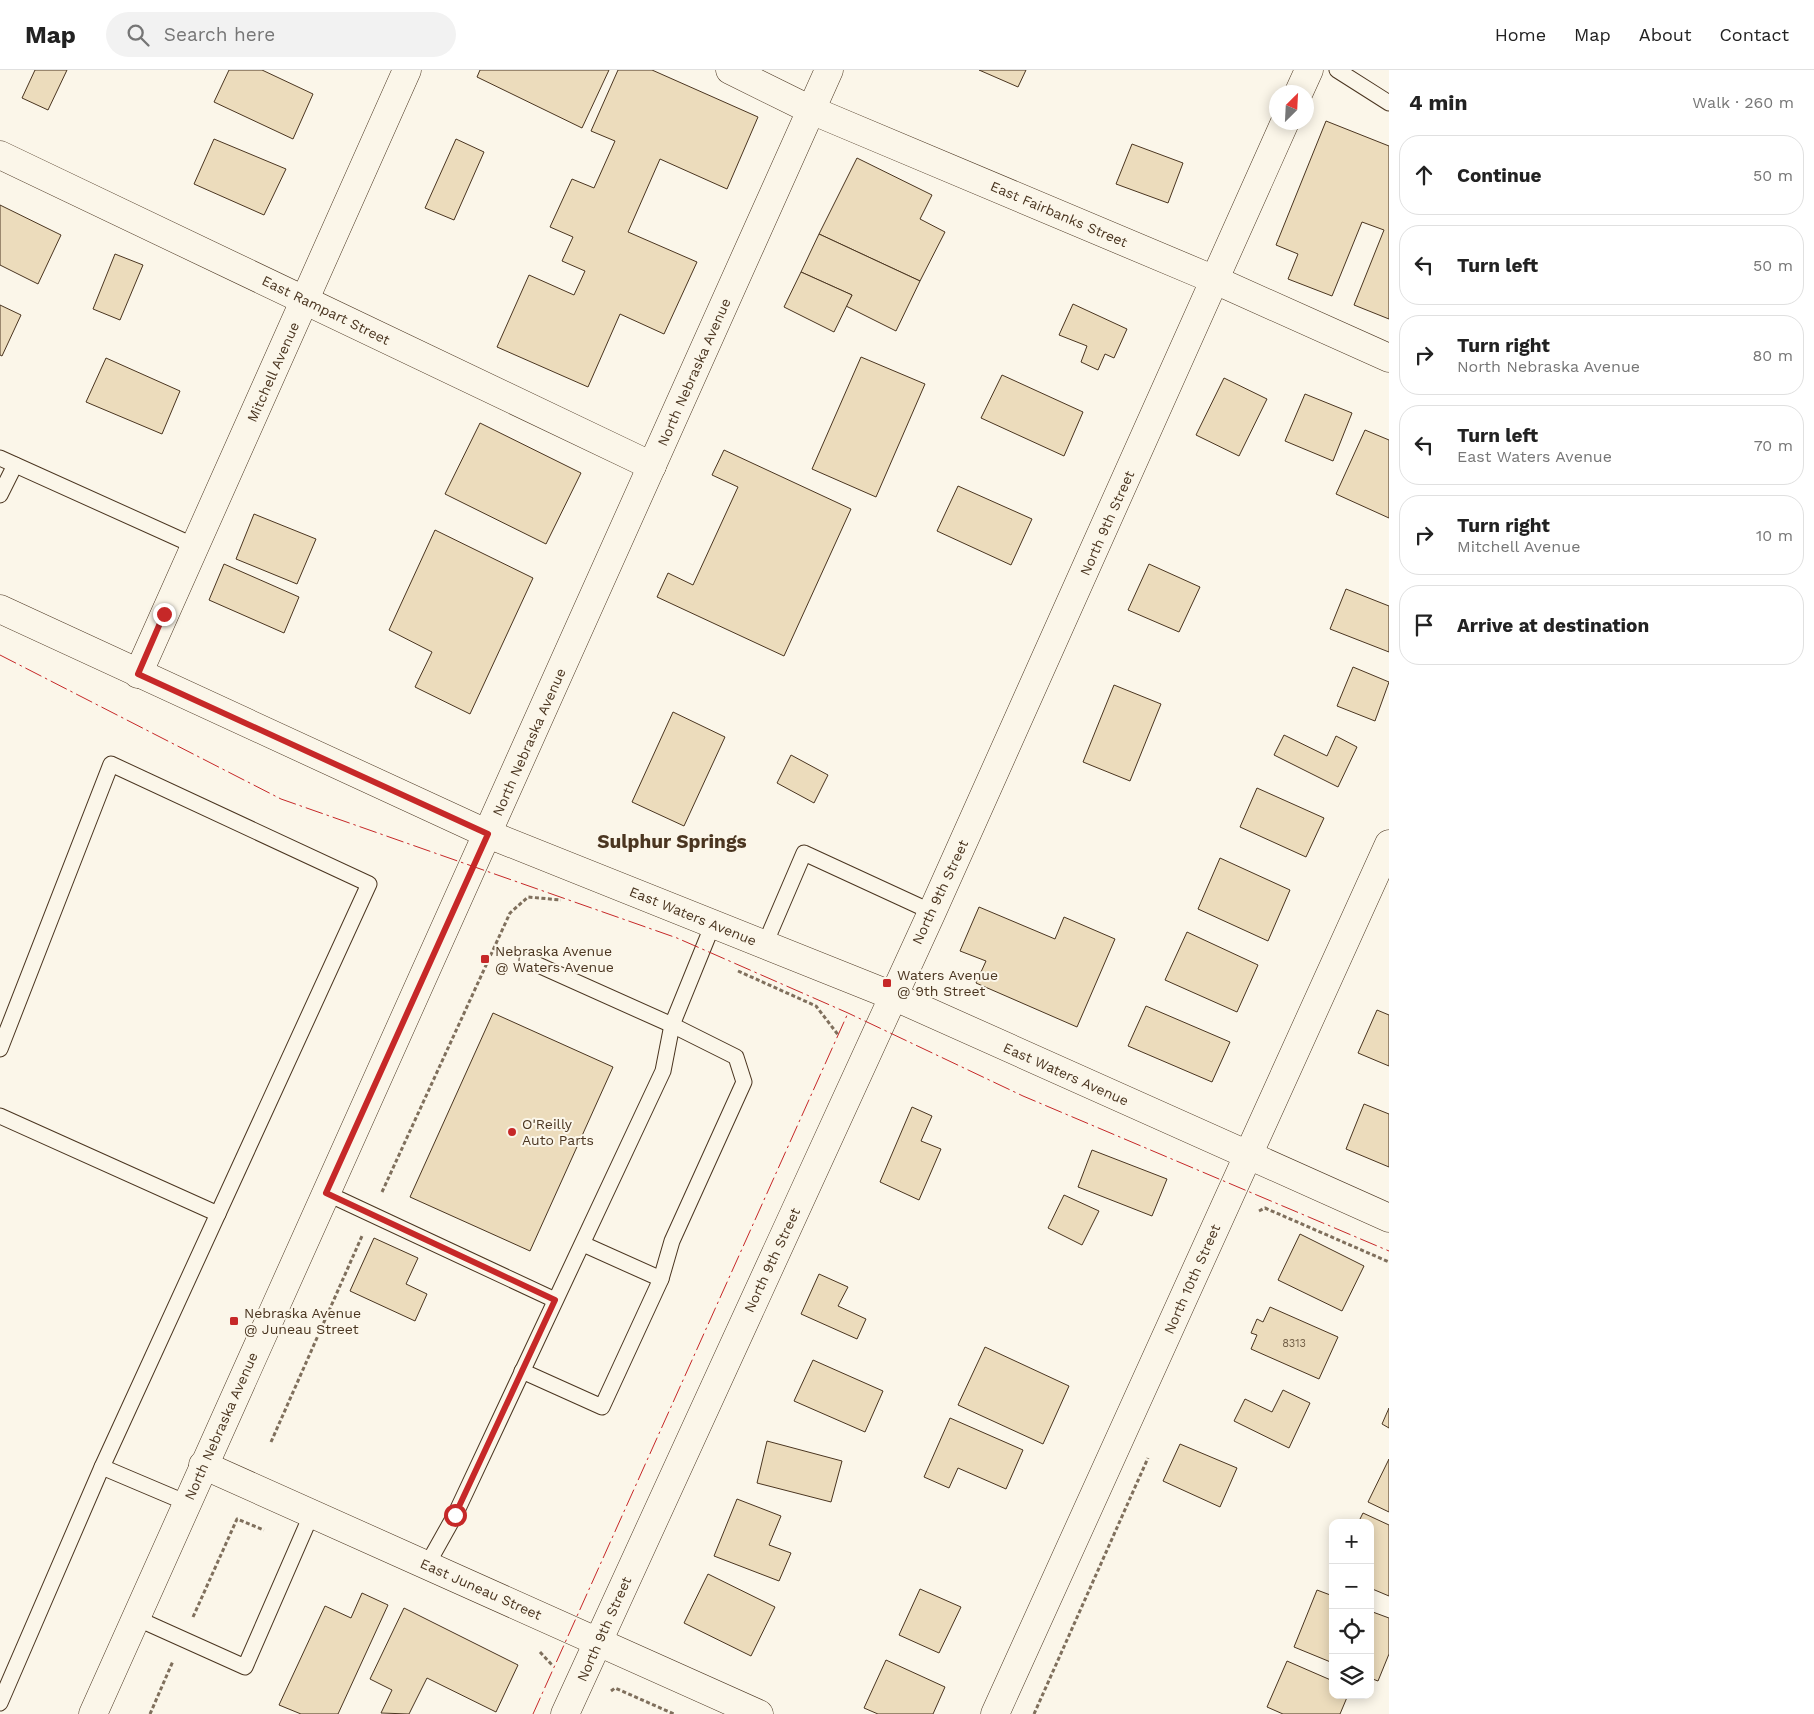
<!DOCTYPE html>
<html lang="en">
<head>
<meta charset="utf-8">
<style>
  :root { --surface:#fff; --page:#f2f2f2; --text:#222; --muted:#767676; --line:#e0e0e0 }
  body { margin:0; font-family:"Work Sans",sans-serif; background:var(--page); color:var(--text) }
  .controls { position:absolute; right:15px; bottom:15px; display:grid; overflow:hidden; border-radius:10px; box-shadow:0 2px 12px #0003 }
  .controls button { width:45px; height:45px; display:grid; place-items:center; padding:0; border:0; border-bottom:1px solid var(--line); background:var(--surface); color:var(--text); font:25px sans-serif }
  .compass { position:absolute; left:1269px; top:15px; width:45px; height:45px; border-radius:50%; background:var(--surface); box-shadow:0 2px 12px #0003; rotate:24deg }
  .stop { position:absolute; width:15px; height:15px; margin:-11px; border:4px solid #c62828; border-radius:50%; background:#fff }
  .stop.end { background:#c62828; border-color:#fff; box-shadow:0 1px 5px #0008 }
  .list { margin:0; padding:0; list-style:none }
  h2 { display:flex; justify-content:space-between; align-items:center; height:65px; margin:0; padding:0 20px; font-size:21px }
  h2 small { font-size:16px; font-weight:400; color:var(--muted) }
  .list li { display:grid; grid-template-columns:32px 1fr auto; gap:15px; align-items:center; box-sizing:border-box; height:80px; margin:0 10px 10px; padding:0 10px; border:1px solid var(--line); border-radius:20px }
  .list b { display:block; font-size:19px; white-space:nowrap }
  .list p { margin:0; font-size:16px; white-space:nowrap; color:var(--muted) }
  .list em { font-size:16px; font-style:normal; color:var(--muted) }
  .icon { flex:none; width:28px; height:28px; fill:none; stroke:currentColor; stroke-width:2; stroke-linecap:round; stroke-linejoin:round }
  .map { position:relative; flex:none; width:1389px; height:1644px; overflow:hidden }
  header { display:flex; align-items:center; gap:30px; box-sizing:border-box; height:70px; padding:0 25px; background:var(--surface); border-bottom:1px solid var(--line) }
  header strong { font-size:24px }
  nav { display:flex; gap:28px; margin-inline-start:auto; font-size:18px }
  .search { width:350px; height:45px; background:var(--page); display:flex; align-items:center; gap:12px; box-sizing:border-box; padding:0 18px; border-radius:28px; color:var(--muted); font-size:19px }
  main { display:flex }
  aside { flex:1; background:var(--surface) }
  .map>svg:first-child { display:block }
  .building { fill:#ecdcbc; stroke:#4a3520 }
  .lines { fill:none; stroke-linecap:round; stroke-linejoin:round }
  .lane-casing { stroke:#4a3520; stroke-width:17 }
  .street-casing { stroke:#4a3520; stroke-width:29 }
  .secondary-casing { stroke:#4a3520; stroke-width:29 }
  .primary-casing { stroke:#4a3520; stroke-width:29 }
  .path { stroke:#7f6f5c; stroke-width:3; stroke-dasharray:4 2.5; stroke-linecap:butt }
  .lane { stroke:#fbf6e9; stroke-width:15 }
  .street { stroke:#fbf6e9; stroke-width:28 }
  .secondary { stroke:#fbf6e9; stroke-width:28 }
  .primary { stroke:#fbf6e9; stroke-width:28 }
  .power { stroke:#c62828; stroke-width:1; stroke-dasharray:18 4 2.5 4; stroke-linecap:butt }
  .route { stroke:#c62828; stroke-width:6 }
  .poi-dot { fill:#c62828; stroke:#fbf6e9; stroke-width:2 }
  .labels { text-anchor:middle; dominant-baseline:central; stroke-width:4; stroke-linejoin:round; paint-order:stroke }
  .number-label { font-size:11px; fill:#725f47 }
  .street-label { font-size:14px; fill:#4a3520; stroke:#fbf6e9 }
  .poi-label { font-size:14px; fill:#4a3520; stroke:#fbf6e9; text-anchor:start }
  .district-label { font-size:19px; font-weight:bold; fill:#4a3520; stroke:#fbf6e9 }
</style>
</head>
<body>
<header>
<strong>Map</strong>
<div class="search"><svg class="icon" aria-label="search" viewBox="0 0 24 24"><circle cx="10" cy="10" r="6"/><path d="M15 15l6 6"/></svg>Search here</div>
<nav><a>Home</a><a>Map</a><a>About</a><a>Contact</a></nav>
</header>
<main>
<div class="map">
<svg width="1389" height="1644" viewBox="0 0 1389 1644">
  <rect width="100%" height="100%" fill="#fbf6e9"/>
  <g class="building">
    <polygon points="35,0 67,0 48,40 22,28"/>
    <polygon points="229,0 262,0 313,24 293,69 214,32"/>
    <polygon points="480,0 609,0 582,58 477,7"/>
    <polygon points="618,0 652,0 758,47 727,119 660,89 628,162 697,192 664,264 620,244 588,317 497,277 529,205 574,225 585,201 562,191 573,167 550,157 572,109 594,118 615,71 591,61"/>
    <polygon points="979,0 1026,0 1018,17"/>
    <polygon points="1326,51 1389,76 1389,249 1354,235 1384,160 1362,152 1332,226 1288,209 1298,184 1276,175"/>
    <polygon points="214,69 286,99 264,145 194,114"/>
    <polygon points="456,69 484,82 454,150 425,138"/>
    <polygon points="1132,74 1183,93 1168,133 1116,114"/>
    <polygon points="857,88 932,125 920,149 945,162 920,211 819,164"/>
    <polygon points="0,135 61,165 38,214 0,195"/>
    <polygon points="819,164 920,211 896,261 846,236 852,225 801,202"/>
    <polygon points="115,184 143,195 120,250 93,239"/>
    <polygon points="801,202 852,225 834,262 784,237"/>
    <polygon points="1073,234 1127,259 1114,288 1105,284 1098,300 1081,292 1087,276 1059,265"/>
    <polygon points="0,235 21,245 2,286 0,285"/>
    <polygon points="861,287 925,314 876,427 812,399"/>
    <polygon points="106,288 180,321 162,364 86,332"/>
    <polygon points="1002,305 1083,342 1064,386 981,348"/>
    <polygon points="1224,308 1267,329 1239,386 1196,365"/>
    <polygon points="1305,324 1352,343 1333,391 1285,371"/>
    <polygon points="480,353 581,403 546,474 445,424"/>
    <polygon points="1365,360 1389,370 1389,448 1336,424"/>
    <polygon points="724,380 851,439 784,586 657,527 668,503 693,515 738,417 712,405"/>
    <polygon points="958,416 1032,449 1011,495 937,461"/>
    <polygon points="254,444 316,469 297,514 236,489"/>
    <polygon points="435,460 533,508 470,644 415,617 432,582 389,560"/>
    <polygon points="224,494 299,527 284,563 209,530"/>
    <polygon points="1149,494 1200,517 1179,562 1128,540"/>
    <polygon points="1346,519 1389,536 1389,582 1330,559"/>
    <polygon points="1353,597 1389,612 1375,651 1337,636"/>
    <polygon points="1114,615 1161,634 1130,711 1083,692"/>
    <polygon points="673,642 725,667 684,756 632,732"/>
    <polygon points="1284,665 1327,686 1336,666 1357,677 1338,717 1274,685"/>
    <polygon points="791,685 828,705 814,733 777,713"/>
    <polygon points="1257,718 1324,748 1306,787 1240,757"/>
    <polygon points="1220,788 1290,820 1268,871 1198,839"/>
    <polygon points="979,837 1055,869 1064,847 1115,869 1077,957 976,913 986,891 960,881"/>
    <polygon points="1187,862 1258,895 1237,942 1165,910"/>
    <polygon points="1146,936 1230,972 1212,1012 1128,976"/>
    <polygon points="1377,940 1389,945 1389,996 1358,983"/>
    <polygon points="493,943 613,997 530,1181 410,1127"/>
    <polygon points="1364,1034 1389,1044 1389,1097 1346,1079"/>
    <polygon points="912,1037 932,1046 921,1071 941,1079 919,1130 880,1112"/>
    <polygon points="1092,1080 1167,1109 1152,1146 1078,1117"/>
    <polygon points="1064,1125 1099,1141 1082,1175 1048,1158"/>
    <polygon points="1300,1164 1364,1196 1342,1241 1278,1210"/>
    <polygon points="374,1168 418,1188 406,1214 427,1224 415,1251 350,1221"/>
    <polygon points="819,1204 848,1217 838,1236 866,1249 857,1269 801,1244"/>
    <polygon points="1270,1237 1338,1267 1319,1309 1251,1279 1257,1265 1251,1263 1257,1249 1263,1252"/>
    <polygon points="985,1277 1069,1316 1043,1374 958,1335"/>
    <polygon points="813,1290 883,1321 865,1362 794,1331"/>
    <polygon points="1283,1320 1310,1333 1289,1378 1234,1351 1245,1329 1272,1342"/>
    <polygon points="1389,1338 1389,1358 1382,1354"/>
    <polygon points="950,1348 1023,1380 1006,1419 958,1398 949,1418 924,1407"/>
    <polygon points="767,1371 842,1391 831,1432 757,1413"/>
    <polygon points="1180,1374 1237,1398 1220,1437 1163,1411"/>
    <polygon points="1389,1389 1389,1442 1368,1432"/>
    <polygon points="737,1429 781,1446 769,1475 791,1483 779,1511 714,1486"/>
    <polygon points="1363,1443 1389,1455 1389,1526 1370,1518 1370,1453 1358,1453"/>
    <polygon points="708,1504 775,1537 751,1586 684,1553"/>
    <polygon points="920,1519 961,1537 939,1583 899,1565"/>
    <polygon points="1317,1520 1333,1526 1333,1593 1294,1577"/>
    <polygon points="362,1523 388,1535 338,1644 301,1644 279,1635 325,1536 351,1548"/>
    <polygon points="404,1538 518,1595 496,1642 427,1608 409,1644 381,1643 392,1620 370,1609"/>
    <polygon points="1370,1541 1389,1548 1389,1584 1378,1611 1370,1608"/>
    <polygon points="886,1590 945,1617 933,1644 878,1644 864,1638"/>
    <polygon points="1287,1591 1333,1611 1333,1625 1348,1625 1340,1644 1283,1644 1267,1637"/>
  </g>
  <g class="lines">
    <defs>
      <g id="lane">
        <polyline points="1337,0 1389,33"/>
        <polyline points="0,388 195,476"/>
        <polyline points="0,425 15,395"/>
        <polyline points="765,874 804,783 932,842"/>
        <polyline points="527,890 672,955 736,987 744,1012 672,1171 661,1209"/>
        <polyline points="0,979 111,694 369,814 102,1397 0,1633"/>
        <polyline points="0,1046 218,1144"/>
        <polyline points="326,1123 555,1230"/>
        <polyline points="522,1301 602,1337 661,1209 583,1174"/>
        <polyline points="102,1397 187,1433"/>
        <polyline points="427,1495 455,1445 663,1001 672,955 713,854"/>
        <polyline points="136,1548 245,1597 312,1443"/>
      </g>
      <g id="street">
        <polyline points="730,0 811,40 1215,210 1389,288"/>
        <polyline points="1299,22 1309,0"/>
        <polyline points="0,85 652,396"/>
        <polyline points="138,604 407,0"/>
        <polyline points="203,1395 759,1644"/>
        <polyline points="565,1644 932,842 1285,52"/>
        <polyline points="995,1644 1389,774"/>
      </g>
      <polyline id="secondary" points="0,539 488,764 893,926 1389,1148"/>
      <polyline id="primary" points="93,1644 829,0"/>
    </defs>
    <use href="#lane" class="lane-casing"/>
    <use href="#street" class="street-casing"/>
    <use href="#secondary" class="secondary-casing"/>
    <use href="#primary" class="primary-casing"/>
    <g class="path">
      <polyline points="738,901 816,936 839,966"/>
      <polyline points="382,1122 510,843 528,827 561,830"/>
      <polyline points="1259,1141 1265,1138 1389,1192"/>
      <polyline points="271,1372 362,1166"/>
      <polyline points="193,1547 237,1449 264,1460"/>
      <polyline points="540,1582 553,1596"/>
      <polyline points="611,1621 615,1618 674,1644"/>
      <polyline points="150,1644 173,1591"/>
      <polyline points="1034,1644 1148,1388"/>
    </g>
    <use href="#lane" class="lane"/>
    <use href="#street" class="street"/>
    <use href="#secondary" class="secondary"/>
    <use href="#primary" class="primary"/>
    <g class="power">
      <polyline points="0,585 281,729 677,868 848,943 1023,1026 1389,1181"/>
      <polyline points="533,1644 848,943"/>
    </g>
  </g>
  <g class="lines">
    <polyline class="route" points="164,544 138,604 488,764 326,1123 555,1230 455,1445"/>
  </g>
  <g class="poi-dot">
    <rect x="480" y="884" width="10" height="10" rx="2.5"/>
    <rect x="882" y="908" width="10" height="10" rx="2.5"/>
    <circle cx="512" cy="1062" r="5"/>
    <rect x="229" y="1246" width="10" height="10" rx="2.5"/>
  </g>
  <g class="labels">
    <g class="number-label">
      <text x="1294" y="1273">8313</text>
    </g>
    <g class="street-label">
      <text transform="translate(1059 144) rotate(23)">East Fairbanks Street</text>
      <text transform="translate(326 240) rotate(26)">East Rampart Street</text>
      <text transform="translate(273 302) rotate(-66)">Mitchell Avenue</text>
      <text transform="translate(694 302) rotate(-66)">North Nebraska Avenue</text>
      <text transform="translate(1107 453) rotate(-66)">North 9th Street</text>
      <text transform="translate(529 672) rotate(-66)">North Nebraska Avenue</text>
      <text transform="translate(940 822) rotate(-65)">North 9th Street</text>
      <text transform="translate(693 846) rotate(22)">East Waters Avenue</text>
      <text transform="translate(1066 1004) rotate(24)">East Waters Avenue</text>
      <text transform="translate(772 1190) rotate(-65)">North 9th Street</text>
      <text transform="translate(1192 1209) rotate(-66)">North 10th Street</text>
      <text transform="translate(221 1356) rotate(-66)">North Nebraska Avenue</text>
      <text transform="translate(481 1519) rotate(24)">East Juneau Street</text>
      <text transform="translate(604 1559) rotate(-66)">North 9th Street</text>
    </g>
    <g class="poi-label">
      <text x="495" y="881">Nebraska Avenue<tspan x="495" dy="16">@ Waters Avenue</tspan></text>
      <text x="897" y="905">Waters Avenue<tspan x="897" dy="16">@ 9th Street</tspan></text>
      <text x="522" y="1054">O'Reilly<tspan x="522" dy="16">Auto Parts</tspan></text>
      <text x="244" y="1243">Nebraska Avenue<tspan x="244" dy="16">@ Juneau Street</tspan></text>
    </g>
    <g class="district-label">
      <text x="672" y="771">Sulphur Springs</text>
    </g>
  </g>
</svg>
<div class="controls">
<button>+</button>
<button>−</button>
<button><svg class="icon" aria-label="locate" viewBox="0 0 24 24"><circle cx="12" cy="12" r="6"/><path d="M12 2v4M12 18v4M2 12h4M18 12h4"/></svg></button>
<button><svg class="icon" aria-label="layers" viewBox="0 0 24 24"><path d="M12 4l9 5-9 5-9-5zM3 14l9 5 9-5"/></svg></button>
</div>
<svg class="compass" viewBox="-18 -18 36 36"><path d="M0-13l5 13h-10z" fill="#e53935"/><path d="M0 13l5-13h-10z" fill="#767676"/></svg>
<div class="stop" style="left:455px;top:1445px"></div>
<div class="stop end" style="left:164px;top:544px"></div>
</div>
<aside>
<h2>4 min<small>Walk · 260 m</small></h2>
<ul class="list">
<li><svg class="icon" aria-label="ahead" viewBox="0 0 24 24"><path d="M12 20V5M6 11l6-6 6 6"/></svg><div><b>Continue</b></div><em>50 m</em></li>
<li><svg class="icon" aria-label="left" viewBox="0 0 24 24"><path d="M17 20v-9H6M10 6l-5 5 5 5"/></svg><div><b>Turn left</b></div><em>50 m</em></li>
<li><svg class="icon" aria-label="right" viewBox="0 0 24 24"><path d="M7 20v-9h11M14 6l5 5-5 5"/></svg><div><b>Turn right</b><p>North Nebraska Avenue</p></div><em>80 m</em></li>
<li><svg class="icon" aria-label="left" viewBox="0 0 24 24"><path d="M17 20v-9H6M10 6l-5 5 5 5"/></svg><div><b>Turn left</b><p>East Waters Avenue</p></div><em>70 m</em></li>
<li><svg class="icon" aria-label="right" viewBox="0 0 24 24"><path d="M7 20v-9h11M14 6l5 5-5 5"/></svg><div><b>Turn right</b><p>Mitchell Avenue</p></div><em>10 m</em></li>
<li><svg class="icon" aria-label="arrive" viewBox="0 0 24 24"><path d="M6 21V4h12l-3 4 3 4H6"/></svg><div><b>Arrive at destination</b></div></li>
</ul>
</aside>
</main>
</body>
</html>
